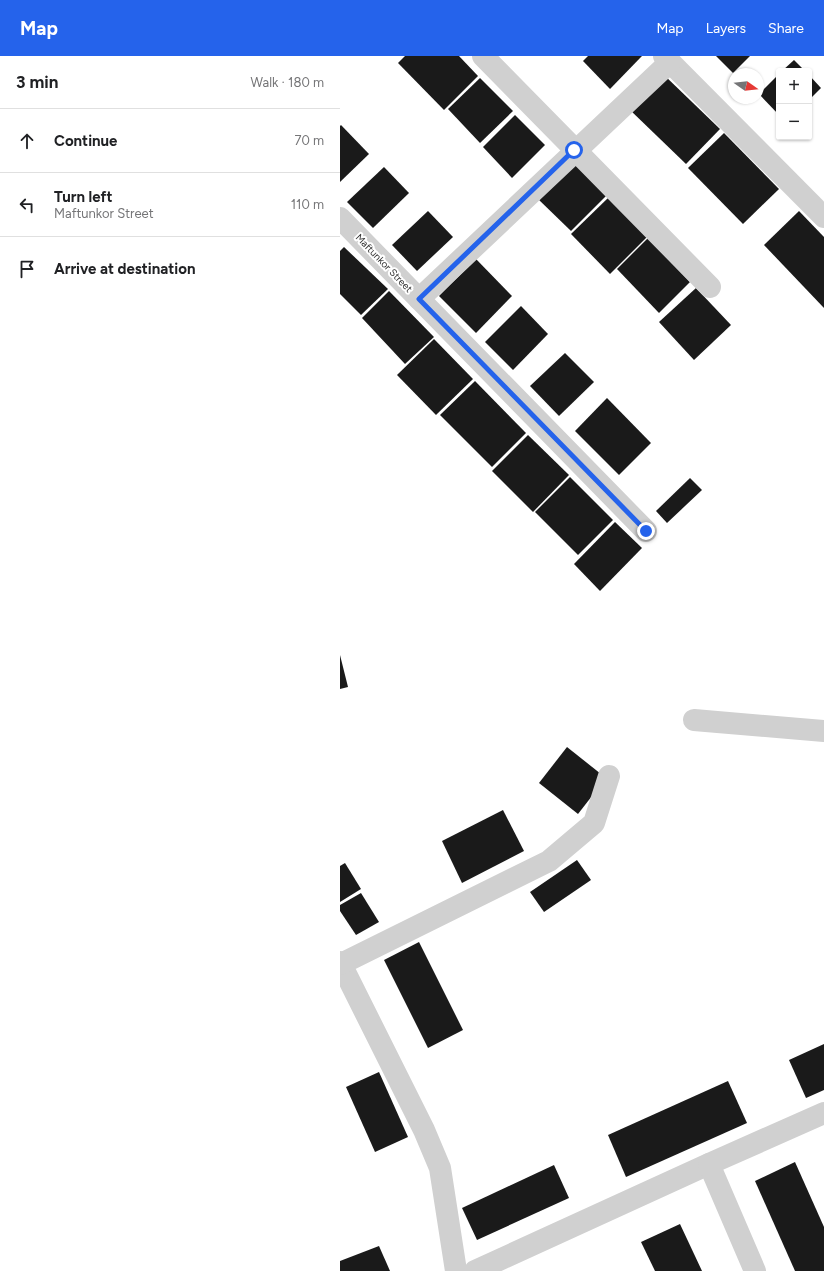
<!DOCTYPE html>
<html lang="en">
<head>
<meta charset="utf-8">
<style>
  :root { --surface:#fff; --page:#f2f2f2; --text:#202124; --muted:#757577; --line:#e0e0e0; --accent:#2563eb }
  body { margin:0; font-family:Figtree,sans-serif; background:var(--page); color:var(--text) }
  .controls { position:absolute; right:12px; top:12px; display:grid; overflow:hidden; border-radius:4px; box-shadow:0 1px 3px #0004 }
  .controls button { width:36px; height:36px; display:grid; place-items:center; padding:0; border:0; border-bottom:1px solid var(--line); background:var(--surface); color:var(--text); font:20px sans-serif }
  .compass { position:absolute; left:388px; top:12px; width:36px; height:36px; border-radius:50%; background:var(--surface); box-shadow:0 1px 3px #0004; rotate:104deg }
  .stop { position:absolute; width:12px; height:12px; margin:-9px; border:3px solid #2563eb; border-radius:50%; background:#fff }
  .stop.end { background:#2563eb; border-color:#fff; box-shadow:0 1px 4px #0008 }
  .list { margin:0; padding:0; list-style:none }
  h2 { display:flex; justify-content:space-between; align-items:center; height:52px; margin:0; padding:0 16px; font-size:17px }
  h2 small { font-size:13px; font-weight:400; color:var(--muted) }
  .list li { display:grid; grid-template-columns:26px 1fr auto; gap:12px; align-items:center; box-sizing:border-box; height:64px; padding:0 16px; border-top:1px solid var(--line) }
  .list b { display:block; font-size:15px; white-space:nowrap }
  .list p { margin:0; font-size:13px; white-space:nowrap; color:var(--muted) }
  .list em { font-size:13px; font-style:normal; color:var(--muted) }
  .icon { flex:none; width:22px; height:22px; fill:none; stroke:currentColor; stroke-width:2; stroke-linecap:round; stroke-linejoin:round }
  .map { position:relative; flex:none; width:484px; height:1215px; overflow:hidden }
  header { display:flex; align-items:center; gap:24px; box-sizing:border-box; height:56px; padding:0 20px; background:var(--accent); color:#fff }
  header strong { font-size:19px }
  nav { display:flex; gap:22px; margin-inline-start:auto; font-size:14px }
  main { display:flex }
  aside { flex:1; background:var(--surface) }
  .map>svg:first-child { display:block }
  .building { fill:#1a1a1a }
  .lines { fill:none; stroke-linecap:round; stroke-linejoin:round }
  .minor { stroke:#d0d0d0; stroke-width:22 }
  .route { stroke:#2563eb; stroke-width:5 }
  .labels { text-anchor:middle; dominant-baseline:central; stroke-width:4; stroke-linejoin:round; paint-order:stroke }
  .street-label { font-size:10px; fill:#333; stroke:#fff }
</style>
</head>
<body>
<header>
<strong>Map</strong>
<nav><a>Map</a><a>Layers</a><a>Share</a></nav>
</header>
<main>
<aside>
<h2>3 min<small>Walk · 180 m</small></h2>
<ul class="list">
<li><svg class="icon" aria-label="ahead" viewBox="0 0 24 24"><path d="M12 20V5M6 11l6-6 6 6"/></svg><div><b>Continue</b></div><em>70 m</em></li>
<li><svg class="icon" aria-label="left" viewBox="0 0 24 24"><path d="M17 20v-9H6M10 6l-5 5 5 5"/></svg><div><b>Turn left</b><p>Maftunkor Street</p></div><em>110 m</em></li>
<li><svg class="icon" aria-label="arrive" viewBox="0 0 24 24"><path d="M6 21V4h12l-3 4 3 4H6"/></svg><div><b>Arrive at destination</b></div></li>
</ul>
</aside>
<div class="map">
<svg width="484" height="1215" viewBox="0 0 484 1215">
  <rect width="100%" height="100%" fill="#fff"/>
  <g class="building">
    <polygon points="65,0 119,0 138,20 104,54 58,7"/>
    <polygon points="248,0 302,0 270,33 243,5"/>
    <polygon points="376,0 410,0 393,17"/>
    <polygon points="454,4 465,15 442,15"/>
    <polygon points="323,18 380,73 346,108 289,53"/>
    <polygon points="439,18 439,59 419,38"/>
    <polygon points="469,19 481,32 469,44"/>
    <polygon points="140,22 173,55 140,87 108,53"/>
    <polygon points="175,59 205,89 172,122 143,91"/>
    <polygon points="1,69 29,98 0,126 0,70"/>
    <polygon points="384,77 439,133 403,168 348,112"/>
    <polygon points="233,105 267,139 231,175 197,142"/>
    <polygon points="44,111 69,137 33,172 7,146"/>
    <polygon points="269,141 307,181 270,218 231,178"/>
    <polygon points="88,155 113,181 77,215 52,189"/>
    <polygon points="459,155 484,181 484,252 424,189"/>
    <polygon points="308,182 350,226 319,257 277,213"/>
    <polygon points="4,191 48,233 21,259 0,238 0,195"/>
    <polygon points="136,203 172,240 136,277 99,240"/>
    <polygon points="356,232 391,269 354,304 319,266"/>
    <polygon points="49,235 94,281 65,308 22,262"/>
    <polygon points="181,250 208,278 173,314 145,286"/>
    <polygon points="94,283 133,323 96,359 57,319"/>
    <polygon points="225,297 254,326 219,360 190,330"/>
    <polygon points="135,325 186,377 152,411 100,359"/>
    <polygon points="267,342 311,387 279,419 235,375"/>
    <polygon points="188,379 229,419 193,456 152,415"/>
    <polygon points="230,421 273,464 238,499 195,456"/>
    <polygon points="350,422 362,434 327,467 316,455"/>
    <polygon points="275,466 302,492 260,535 234,508"/>
    <polygon points="0,599 8,631 0,633"/>
    <polygon points="227,691 266,722 238,758 199,727"/>
    <polygon points="163,754 184,795 122,827 102,785"/>
    <polygon points="237,804 251,824 204,856 190,836"/>
    <polygon points="5,807 21,833 0,846 0,810"/>
    <polygon points="21,837 39,866 16,879 0,855 0,849"/>
    <polygon points="79,886 123,974 88,992 44,904"/>
    <polygon points="484,988 484,1034 466,1042 449,1004"/>
    <polygon points="39,1016 68,1081 35,1096 6,1031"/>
    <polygon points="388,1025 407,1067 286,1121 268,1079"/>
    <polygon points="455,1106 484,1171 484,1215 455,1215 415,1125"/>
    <polygon points="214,1109 229,1142 137,1184 122,1152"/>
    <polygon points="340,1168 362,1215 315,1215 301,1186"/>
    <polygon points="39,1190 50,1215 0,1215 0,1205"/>
  </g>
  <g class="lines">
    <g class="minor">
      <polyline points="143,0 370,231"/>
      <polyline points="324,0 484,161"/>
      <polyline points="0,162 306,475"/>
      <polyline points="79,243 330,6"/>
      <polyline points="354,664 484,675"/>
      <polyline points="0,906 84,1074 100,1112 116,1215"/>
      <polyline points="1,908 209,805 254,767 269,720"/>
      <polyline points="135,1215 369,1108"/>
      <polyline points="415,1215 369,1108 484,1057"/>
    </g>
  </g>
  <g class="lines">
    <polyline class="route" points="234,94 79,243 306,475"/>
  </g>
  <g class="labels">
    <g class="street-label">
      <text transform="translate(44 207) rotate(46)">Maftunkor Street</text>
    </g>
  </g>
</svg>
<div class="controls">
<button>+</button>
<button>−</button>
</div>
<svg class="compass" viewBox="-18 -18 36 36"><path d="M0-13l5 13h-10z" fill="#e53935"/><path d="M0 13l5-13h-10z" fill="#757577"/></svg>
<div class="stop" style="left:234px;top:94px"></div>
<div class="stop end" style="left:306px;top:475px"></div>
</div>
</main>
</body>
</html>
